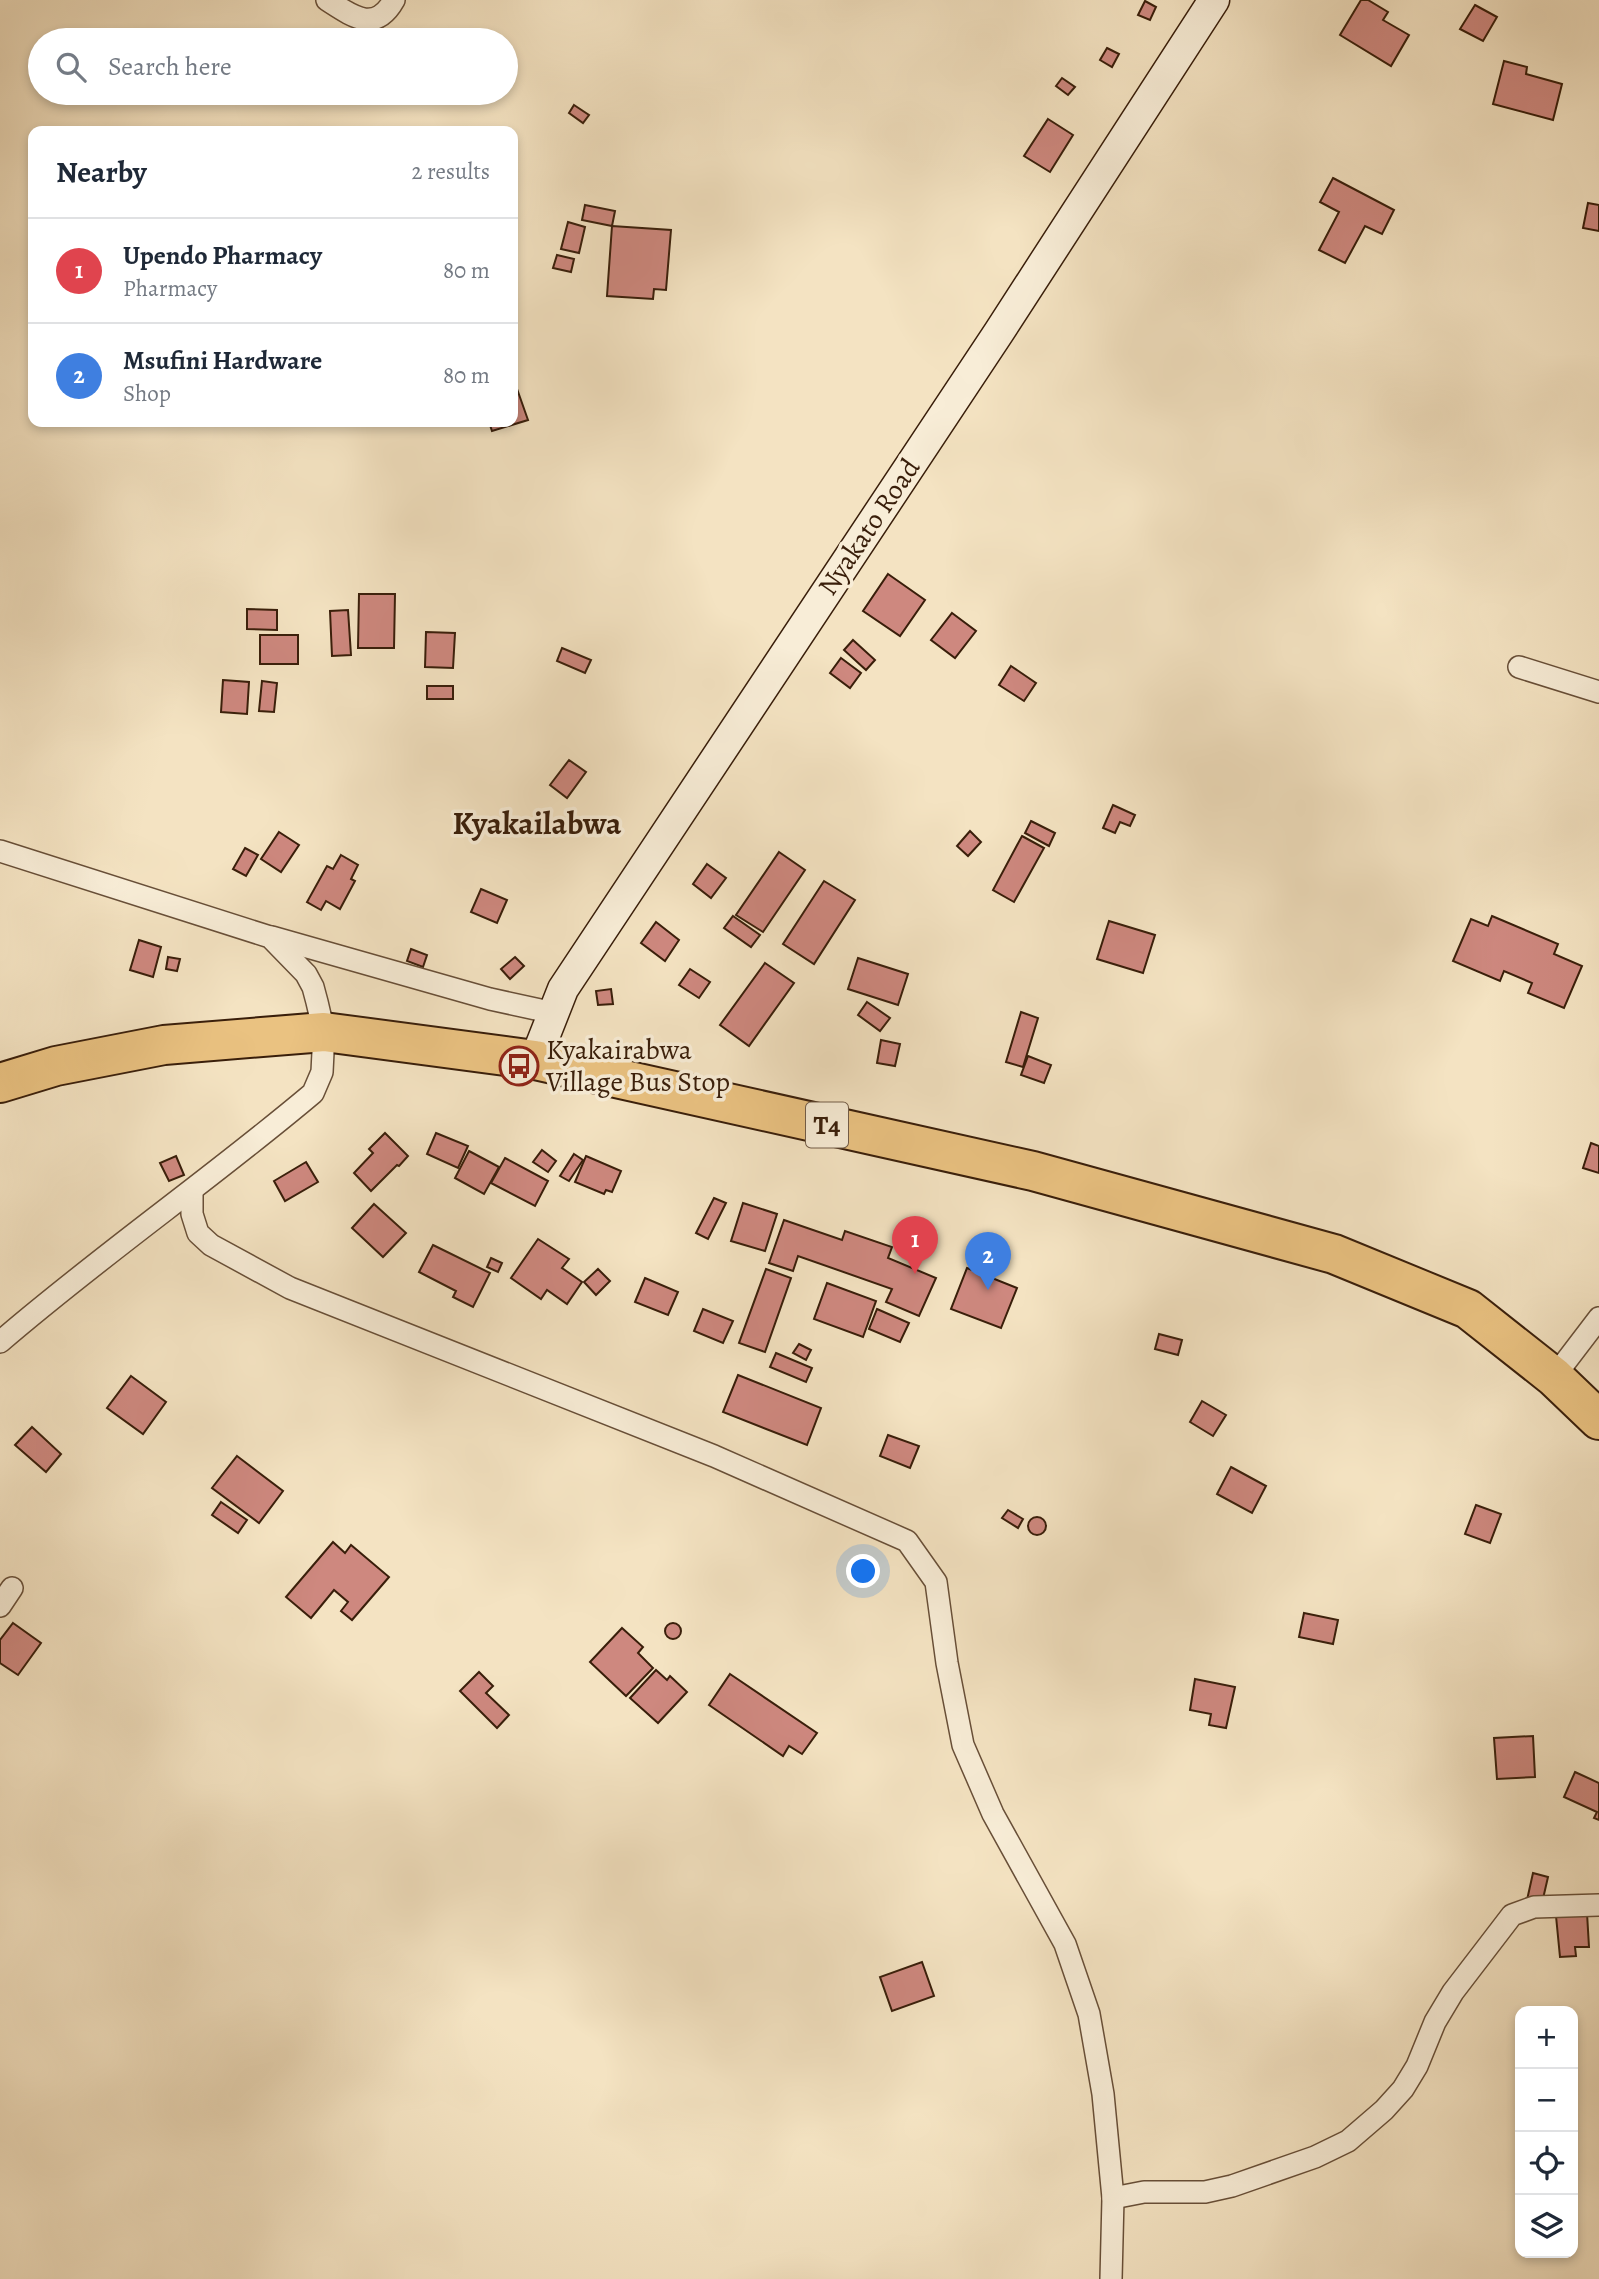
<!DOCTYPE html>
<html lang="en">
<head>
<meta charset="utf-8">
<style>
  :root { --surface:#fff; --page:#f6f6f7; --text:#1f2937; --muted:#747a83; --line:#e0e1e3; --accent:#db2777 }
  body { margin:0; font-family:Alegreya,serif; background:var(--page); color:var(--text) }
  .controls { position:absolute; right:21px; bottom:21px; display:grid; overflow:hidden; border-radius:14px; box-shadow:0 4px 10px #0003 }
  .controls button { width:63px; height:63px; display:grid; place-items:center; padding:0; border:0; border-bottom:2px solid var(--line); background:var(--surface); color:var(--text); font:35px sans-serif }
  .you { position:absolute; left:864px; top:1572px; width:24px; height:24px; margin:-18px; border:5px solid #fff; border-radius:50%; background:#1a73e8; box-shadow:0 0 0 10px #1a73e833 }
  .badge { display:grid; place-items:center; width:46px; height:46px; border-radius:50%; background:var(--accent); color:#fff; font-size:23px; font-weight:700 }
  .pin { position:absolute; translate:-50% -58px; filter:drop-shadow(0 2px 4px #0008) }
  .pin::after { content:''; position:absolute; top:37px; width:24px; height:21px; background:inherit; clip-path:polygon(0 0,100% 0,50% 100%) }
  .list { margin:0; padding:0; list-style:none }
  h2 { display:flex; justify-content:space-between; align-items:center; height:91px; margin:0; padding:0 28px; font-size:30px }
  h2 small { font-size:23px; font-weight:400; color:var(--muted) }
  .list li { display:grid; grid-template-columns:46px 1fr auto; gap:21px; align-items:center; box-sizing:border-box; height:105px; padding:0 28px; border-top:2px solid var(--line) }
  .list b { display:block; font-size:26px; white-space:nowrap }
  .list p { margin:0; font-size:23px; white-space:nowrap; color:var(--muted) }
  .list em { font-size:23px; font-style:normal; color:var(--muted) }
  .icon { flex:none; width:38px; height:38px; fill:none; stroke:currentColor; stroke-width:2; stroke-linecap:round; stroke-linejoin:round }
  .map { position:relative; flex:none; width:1599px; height:2279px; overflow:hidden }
  .search { position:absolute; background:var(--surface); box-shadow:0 4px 10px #0003; left:28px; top:28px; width:490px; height:77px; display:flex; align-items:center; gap:18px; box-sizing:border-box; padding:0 24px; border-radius:38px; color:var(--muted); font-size:26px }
  .panel { position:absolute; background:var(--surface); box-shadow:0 4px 10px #0003; left:28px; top:126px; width:490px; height:301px; border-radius:14px }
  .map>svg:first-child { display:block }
  .building { fill:#ce887f; stroke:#391e0a; stroke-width:2 }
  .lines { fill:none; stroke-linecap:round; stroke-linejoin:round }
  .street-casing { stroke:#684f38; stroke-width:24 }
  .secondary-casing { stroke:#391e0a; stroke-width:33 }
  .highway-casing { stroke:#391e0a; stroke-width:42 }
  .street { stroke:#f8edd7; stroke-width:21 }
  .secondary { stroke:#f8edd7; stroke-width:30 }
  .highway { stroke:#eac281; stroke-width:38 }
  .labels { text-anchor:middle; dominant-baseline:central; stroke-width:7; stroke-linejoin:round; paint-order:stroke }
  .shield { fill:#f8edd7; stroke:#725c48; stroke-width:2 }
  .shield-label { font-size:26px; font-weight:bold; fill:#391e0a }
  .street-label { font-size:28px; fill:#391e0a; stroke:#f8edd7 }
  .poi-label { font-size:28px; fill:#391e0a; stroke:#f8edd7; text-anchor:start }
  .quarter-label { font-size:32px; font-weight:bold; fill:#391e0a; stroke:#f8edd7 }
</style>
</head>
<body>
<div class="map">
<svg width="1599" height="2279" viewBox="0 0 1599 2279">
  <rect width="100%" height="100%" fill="#f4e3c2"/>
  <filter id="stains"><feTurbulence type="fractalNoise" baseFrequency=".00286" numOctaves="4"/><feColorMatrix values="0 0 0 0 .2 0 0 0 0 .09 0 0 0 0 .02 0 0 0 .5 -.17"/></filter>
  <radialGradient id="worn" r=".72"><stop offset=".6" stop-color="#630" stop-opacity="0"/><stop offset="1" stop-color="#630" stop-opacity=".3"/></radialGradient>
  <g class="building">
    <polygon points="1361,0 1368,0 1388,12 1383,20 1409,35 1391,66 1340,35"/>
    <polygon points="1145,1 1156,7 1150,20 1138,15"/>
    <polygon points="1475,5 1497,17 1483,41 1460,29"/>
    <polygon points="1107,48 1119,54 1112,67 1100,60"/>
    <polygon points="1504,61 1527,67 1526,74 1562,84 1553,120 1493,104"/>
    <polygon points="1062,78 1075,87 1068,95 1056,86"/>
    <polygon points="574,105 589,115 583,123 569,113"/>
    <polygon points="1048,119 1073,135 1050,172 1024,156"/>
    <polygon points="1333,178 1394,210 1382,234 1365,226 1345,263 1319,250 1339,212 1320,202"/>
    <polygon points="1588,203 1599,205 1599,231 1583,228"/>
    <polygon points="585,205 615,211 612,226 582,220"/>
    <polygon points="568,222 585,227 579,253 561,249"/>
    <polygon points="612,226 671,230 666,290 654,289 653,299 607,296"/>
    <polygon points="557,255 574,259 571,272 553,268"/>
    <polygon points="516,386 528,420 492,431 489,422 513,422 513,387"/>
    <polygon points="888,574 925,600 900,636 863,611"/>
    <polygon points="359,594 395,594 394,648 358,648"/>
    <polygon points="247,609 277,610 277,630 247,629"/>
    <polygon points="348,610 351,655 332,656 330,611"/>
    <polygon points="952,613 976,631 955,658 931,640"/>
    <polygon points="426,632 455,633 453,668 425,667"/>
    <rect x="260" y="635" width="38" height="29"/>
    <polygon points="853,640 875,660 866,670 844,650"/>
    <polygon points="562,648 591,660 585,673 557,661"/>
    <polygon points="841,658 861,673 850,688 830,673"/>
    <polygon points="1011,666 1036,683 1024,701 999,685"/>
    <polygon points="223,680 249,682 247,714 221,712"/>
    <polygon points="262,681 277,683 274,712 259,711"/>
    <rect x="427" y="686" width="26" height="13"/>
    <polygon points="569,760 586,772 567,798 550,785"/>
    <polygon points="1113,805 1135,815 1130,826 1120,822 1115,833 1103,828"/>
    <polygon points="1031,821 1055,833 1049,846 1025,833"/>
    <polygon points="970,831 981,842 968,856 957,846"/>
    <polygon points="279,832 299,845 281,872 261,859"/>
    <polygon points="1022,836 1044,848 1014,902 993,890"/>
    <polygon points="245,848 258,855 246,876 233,869"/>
    <polygon points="779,852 805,870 763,932 736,915"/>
    <polygon points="341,855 358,865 351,879 355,881 340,909 326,901 321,910 307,902 327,866 333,869"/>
    <polygon points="707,864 726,878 711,898 693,884"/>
    <polygon points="824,881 855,900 814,964 783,944"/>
    <polygon points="481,889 507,900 497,923 471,912"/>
    <polygon points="733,916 760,935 751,947 724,928"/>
    <polygon points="1492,916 1558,944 1554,954 1582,966 1564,1008 1528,993 1532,983 1504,971 1500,981 1453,961 1471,919 1488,926"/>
    <polygon points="1109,921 1155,935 1143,973 1097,959"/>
    <polygon points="656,922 679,940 665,961 641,943"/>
    <polygon points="139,940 161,947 153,977 130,970"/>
    <polygon points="411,949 427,955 423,967 407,961"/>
    <polygon points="168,957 180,959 177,971 166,969"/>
    <polygon points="515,957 524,966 510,979 501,969"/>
    <polygon points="858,958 908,974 898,1005 848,989"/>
    <polygon points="765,963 794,983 749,1046 720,1025"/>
    <polygon points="690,969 710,982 699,998 679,985"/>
    <polygon points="611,989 613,1004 598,1005 596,991"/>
    <polygon points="867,1002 890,1018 880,1031 858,1015"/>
    <polygon points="1021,1012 1038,1018 1023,1067 1006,1062"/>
    <polygon points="881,1040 900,1044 895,1066 877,1063"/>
    <polygon points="1028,1056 1051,1065 1044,1083 1021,1075"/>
    <polygon points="385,1133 408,1156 399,1166 397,1165 371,1191 354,1173 373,1153 369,1149"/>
    <polygon points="436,1133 468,1146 458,1168 427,1154"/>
    <polygon points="1591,1143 1599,1146 1599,1173 1583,1168"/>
    <polygon points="542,1150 556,1161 548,1172 533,1162"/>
    <polygon points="469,1151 499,1167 484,1194 455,1178"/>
    <polygon points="574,1154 583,1160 569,1181 560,1176"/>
    <polygon points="176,1156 184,1175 169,1181 160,1163"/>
    <polygon points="586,1156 621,1171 612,1192 606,1190 604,1194 575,1182"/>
    <polygon points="505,1158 548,1181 535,1206 491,1183"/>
    <polygon points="306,1162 318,1182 285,1201 274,1181"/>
    <polygon points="714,1198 726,1203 708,1239 696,1233"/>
    <polygon points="743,1203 777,1214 765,1251 731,1241"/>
    <polygon points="374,1204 406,1233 383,1257 352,1228"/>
    <polygon points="784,1220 842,1240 845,1231 892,1247 888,1258 936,1278 919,1316 886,1302 892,1289 798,1256 793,1271 769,1263"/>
    <polygon points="538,1239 569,1259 562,1268 582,1282 567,1304 547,1290 541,1299 511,1278"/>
    <polygon points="433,1245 490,1273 473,1307 453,1297 456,1291 419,1272"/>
    <polygon points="491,1258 502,1263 498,1272 487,1267"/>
    <polygon points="967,1268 1017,1288 1001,1328 951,1309"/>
    <polygon points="598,1269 610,1281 596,1295 584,1282"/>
    <polygon points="766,1269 791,1278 765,1352 739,1343"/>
    <polygon points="645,1278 678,1292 668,1315 635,1302"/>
    <polygon points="827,1283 876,1301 863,1337 814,1319"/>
    <polygon points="703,1309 733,1321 723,1343 694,1331"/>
    <polygon points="877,1309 909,1323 900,1342 869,1329"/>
    <polygon points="1159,1334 1182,1340 1178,1355 1155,1349"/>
    <polygon points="799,1344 811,1350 806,1360 793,1353"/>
    <polygon points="776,1353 812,1368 806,1382 770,1367"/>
    <polygon points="738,1375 821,1408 807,1445 723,1412"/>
    <polygon points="131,1376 166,1402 143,1434 107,1408"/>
    <polygon points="1202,1401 1226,1415 1213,1436 1190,1422"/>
    <polygon points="32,1427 61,1454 46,1472 15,1445"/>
    <polygon points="888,1435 919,1446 910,1468 880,1456"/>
    <polygon points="237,1456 283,1491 259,1523 212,1488"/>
    <polygon points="1231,1467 1266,1486 1252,1513 1217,1494"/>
    <polygon points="221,1502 247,1520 238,1533 212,1515"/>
    <polygon points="1476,1505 1501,1514 1490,1543 1465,1534"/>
    <polygon points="1008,1510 1023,1519 1018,1528 1002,1518"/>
    <circle cx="1037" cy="1526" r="9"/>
    <polygon points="333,1542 345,1553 351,1545 389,1577 352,1620 341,1611 348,1602 334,1590 311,1618 286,1597"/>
    <polygon points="1304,1613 1338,1620 1333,1644 1299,1637"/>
    <polygon points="13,1623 41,1643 18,1675 0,1663 0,1640"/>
    <circle cx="673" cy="1631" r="8"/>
    <polygon points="622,1628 643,1647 638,1653 653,1668 626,1696 590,1662"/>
    <polygon points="656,1670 667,1680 670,1676 687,1692 658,1723 630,1698"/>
    <polygon points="479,1672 493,1686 486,1693 509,1715 497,1728 460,1691"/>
    <polygon points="730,1674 817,1733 802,1754 789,1746 783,1756 709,1705"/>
    <polygon points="1195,1679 1235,1687 1226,1728 1209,1725 1211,1714 1190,1710"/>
    <polygon points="1533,1736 1535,1777 1497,1779 1494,1738"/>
    <polygon points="1575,1772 1599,1783 1599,1820 1594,1818 1597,1812 1564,1797"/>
    <polygon points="1533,1873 1548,1877 1542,1903 1527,1900"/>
    <polygon points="1587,1913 1589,1947 1575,1947 1576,1956 1560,1957 1556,1916"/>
    <polygon points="922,1962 934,1996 892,2011 880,1977"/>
  </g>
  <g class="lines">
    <defs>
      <g id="street">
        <path d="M327 0C352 16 375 34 394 0"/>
        <polyline points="1519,667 1599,692"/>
        <path d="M0 851 270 937 306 974 313 987 317 1002 324 1032 322 1072 313 1093C211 1179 101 1255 0 1342"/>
        <polyline points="272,937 490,999 554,1013"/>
        <polyline points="192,1191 192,1214 198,1233 211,1245 290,1288 714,1456 907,1541 936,1582 947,1663 963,1745 993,1814 1065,1944 1089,2014 1103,2094 1113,2198 1111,2279"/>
        <polyline points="1554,1377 1599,1318"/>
        <polyline points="0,1606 12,1588"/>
        <polyline points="1113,2198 1144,2192 1205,2192 1232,2186 1315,2157 1348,2141 1384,2110 1403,2089 1417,2066 1435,2022 1453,1992 1512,1915 1534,1907 1599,1905"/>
      </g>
      <polyline id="secondary" points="535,1060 563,989 999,332 1214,0"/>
      <polyline id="highway" points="0,1083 56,1066 164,1045 324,1032 535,1060 1033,1171 1334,1254 1468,1309 1554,1377 1599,1420"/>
    </defs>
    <use href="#street" class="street-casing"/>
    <use href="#secondary" class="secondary-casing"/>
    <use href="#highway" class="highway-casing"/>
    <use href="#street" class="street"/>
    <use href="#secondary" class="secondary"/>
    <use href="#highway" class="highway"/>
  </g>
  <defs>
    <symbol id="bus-ring" viewBox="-11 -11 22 22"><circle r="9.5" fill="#f8edd7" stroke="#8f2418" stroke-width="1.5"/><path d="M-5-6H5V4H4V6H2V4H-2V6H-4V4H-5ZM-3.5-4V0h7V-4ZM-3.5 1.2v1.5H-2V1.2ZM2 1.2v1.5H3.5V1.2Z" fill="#8f2418"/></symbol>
  </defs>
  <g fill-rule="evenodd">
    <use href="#bus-ring" x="497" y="1044" width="44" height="44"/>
  </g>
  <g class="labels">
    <rect class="shield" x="806" y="1102.5" width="42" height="45" rx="5"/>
    <g class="shield-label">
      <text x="827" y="1125">T4</text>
    </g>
    <g class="street-label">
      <text transform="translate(869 527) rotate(-56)">Nyakato Road</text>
    </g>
    <g class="poi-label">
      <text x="546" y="1050">Kyakairabwa<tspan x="546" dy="32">Village Bus Stop</tspan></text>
    </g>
    <g class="quarter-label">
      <text x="537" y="823">Kyakailabwa</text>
    </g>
  </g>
  <rect width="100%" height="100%" filter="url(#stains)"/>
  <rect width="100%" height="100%" fill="url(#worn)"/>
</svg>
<div class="controls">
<button>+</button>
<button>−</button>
<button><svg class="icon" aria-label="locate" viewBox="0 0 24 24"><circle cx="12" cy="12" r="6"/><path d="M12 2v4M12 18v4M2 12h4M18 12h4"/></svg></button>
<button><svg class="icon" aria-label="layers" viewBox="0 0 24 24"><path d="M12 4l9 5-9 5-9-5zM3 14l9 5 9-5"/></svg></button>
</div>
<div class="you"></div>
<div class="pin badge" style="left:915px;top:1274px;background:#e0444e">1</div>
<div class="pin badge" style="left:988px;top:1290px;background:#3f7fe0">2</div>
<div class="search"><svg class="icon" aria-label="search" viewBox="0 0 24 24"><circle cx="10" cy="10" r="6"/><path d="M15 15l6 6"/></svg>Search here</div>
<section class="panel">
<h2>Nearby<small>2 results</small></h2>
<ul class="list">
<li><span class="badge" style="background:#e0444e">1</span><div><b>Upendo Pharmacy</b><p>Pharmacy</p></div><em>80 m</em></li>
<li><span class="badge" style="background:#3f7fe0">2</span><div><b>Msufini Hardware</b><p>Shop</p></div><em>80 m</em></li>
</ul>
</section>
</div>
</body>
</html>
